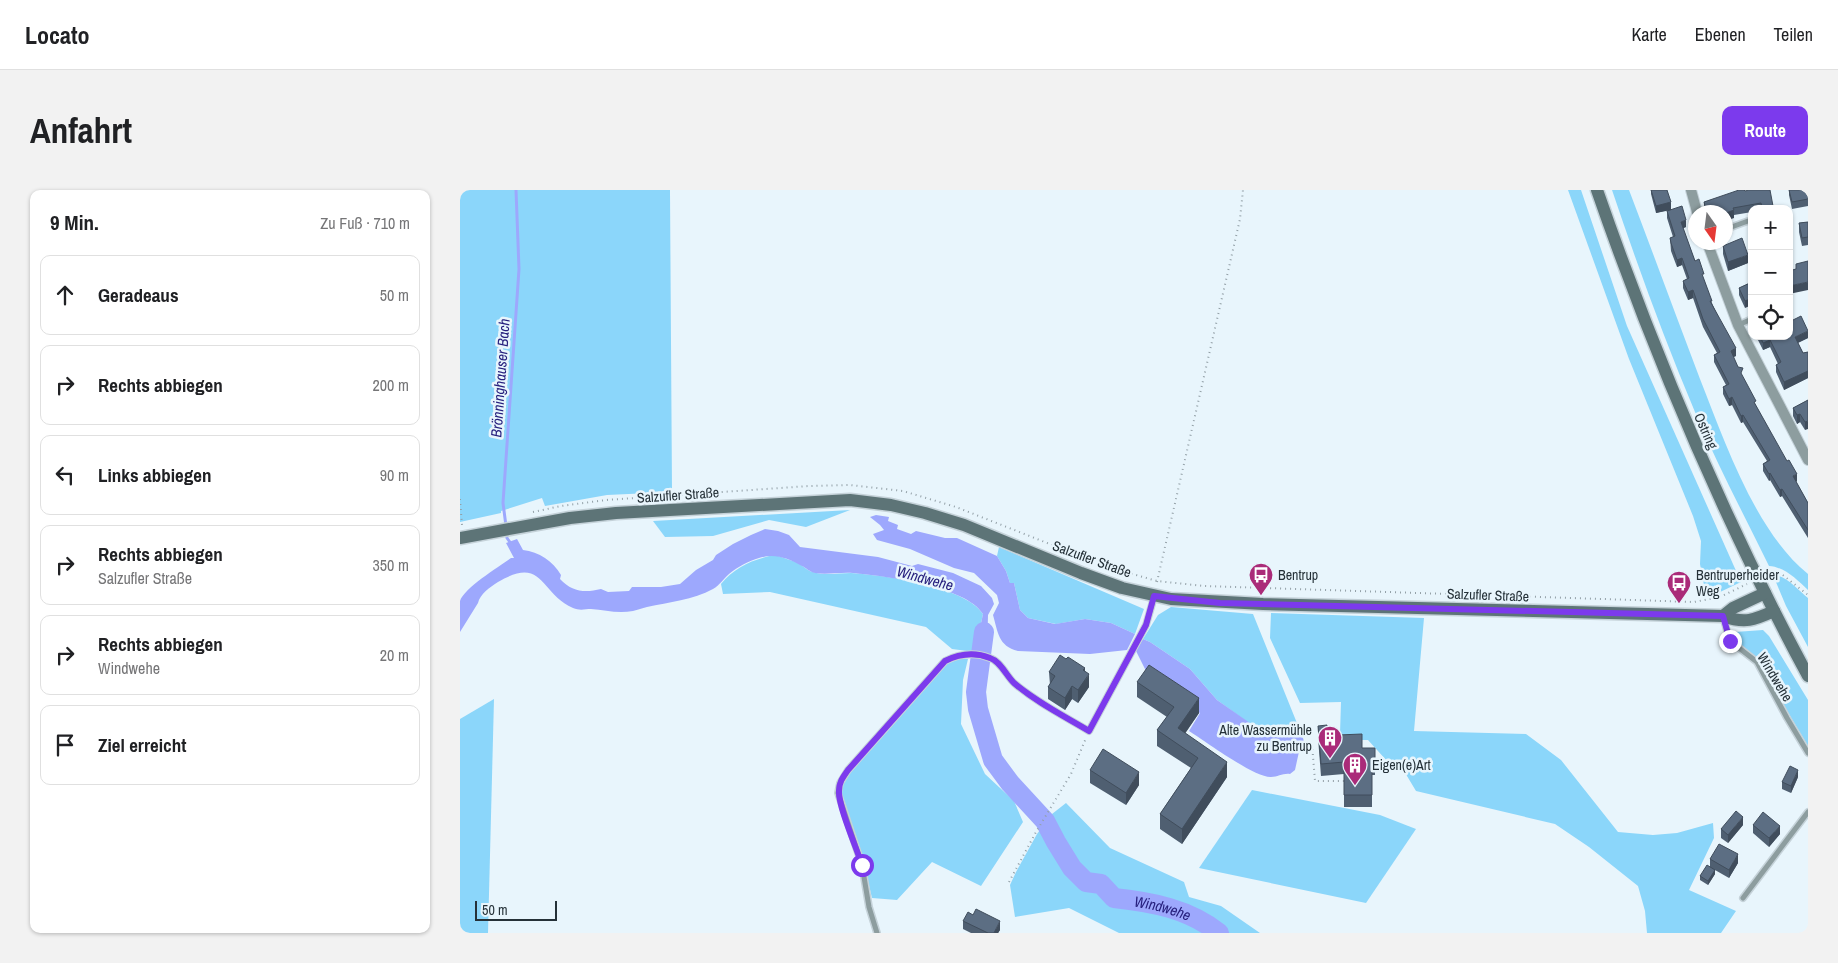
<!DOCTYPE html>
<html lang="de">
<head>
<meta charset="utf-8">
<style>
  :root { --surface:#fff; --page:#f2f2f2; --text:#202124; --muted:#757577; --line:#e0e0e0; --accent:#7c3aed }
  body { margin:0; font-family:"Archivo Narrow",sans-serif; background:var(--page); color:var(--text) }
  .controls { position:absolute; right:15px; top:15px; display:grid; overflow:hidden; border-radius:10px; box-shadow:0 1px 4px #0004 }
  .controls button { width:45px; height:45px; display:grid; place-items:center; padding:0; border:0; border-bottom:1px solid var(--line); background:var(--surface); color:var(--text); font:25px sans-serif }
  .compass { position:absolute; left:1228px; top:15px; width:45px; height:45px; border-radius:50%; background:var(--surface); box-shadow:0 1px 4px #0004; rotate:166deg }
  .scale { position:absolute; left:15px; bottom:12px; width:82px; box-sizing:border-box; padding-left:5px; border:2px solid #253138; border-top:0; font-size:14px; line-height:18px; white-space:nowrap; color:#253138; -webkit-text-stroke:4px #e8f5fc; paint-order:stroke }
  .stop { position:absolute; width:15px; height:15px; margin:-11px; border:4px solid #7c3aed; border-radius:50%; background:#fff }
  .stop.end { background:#7c3aed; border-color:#fff; box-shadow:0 1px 5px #0008 }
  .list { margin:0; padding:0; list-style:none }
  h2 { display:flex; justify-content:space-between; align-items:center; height:65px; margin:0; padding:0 20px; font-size:21px }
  h2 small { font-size:16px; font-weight:400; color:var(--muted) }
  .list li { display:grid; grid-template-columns:32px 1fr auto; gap:15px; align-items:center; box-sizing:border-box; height:80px; margin:0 10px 10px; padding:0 10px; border:1px solid var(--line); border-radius:10px }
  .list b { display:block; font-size:19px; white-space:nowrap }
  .list p { margin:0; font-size:16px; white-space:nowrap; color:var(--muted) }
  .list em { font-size:16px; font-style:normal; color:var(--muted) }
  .icon { flex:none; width:28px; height:28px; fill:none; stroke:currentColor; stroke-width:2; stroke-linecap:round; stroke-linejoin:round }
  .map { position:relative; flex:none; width:1348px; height:743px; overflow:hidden; border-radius:10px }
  header { display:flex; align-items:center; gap:30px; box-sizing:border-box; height:70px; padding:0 25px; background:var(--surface); border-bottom:1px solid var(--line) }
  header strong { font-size:24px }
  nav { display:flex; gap:28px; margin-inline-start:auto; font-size:18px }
  .intro { display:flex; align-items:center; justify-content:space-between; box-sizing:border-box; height:120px; padding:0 30px }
  h1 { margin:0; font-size:35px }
  .button { padding:12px 22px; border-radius:10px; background:var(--accent); color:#fff; font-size:18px; font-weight:700 }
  main { display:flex; gap:30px; padding:0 30px }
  aside { flex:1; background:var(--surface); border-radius:10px; box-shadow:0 1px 4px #0004 }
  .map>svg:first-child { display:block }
  .green { fill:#8bd6fa }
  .water { fill:#9da8fd }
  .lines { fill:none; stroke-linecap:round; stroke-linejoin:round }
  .stream { stroke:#9da8fd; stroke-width:3 }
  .river { stroke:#9da8fd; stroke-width:20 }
  .lane-casing { stroke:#c5d2d9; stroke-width:8 }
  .street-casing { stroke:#c5d2d9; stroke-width:12 }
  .secondary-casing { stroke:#c5d2d9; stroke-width:15 }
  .path { stroke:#93a0a7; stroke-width:2; stroke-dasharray:1 4; stroke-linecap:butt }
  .lane { stroke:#8d9d9f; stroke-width:5 }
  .street { stroke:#8d9d9f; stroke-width:10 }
  .secondary { stroke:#5d7477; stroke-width:12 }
  .wall { fill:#4f5f71 }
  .shaded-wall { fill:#404d5c }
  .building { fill:#5c6e83; stroke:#404d5c }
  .route { stroke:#7c3aed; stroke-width:6 }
  .labels { text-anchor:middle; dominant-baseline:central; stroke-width:5; stroke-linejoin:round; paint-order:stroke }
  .street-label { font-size:14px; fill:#253138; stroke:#e8f5fc }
  .poi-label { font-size:14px; fill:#253138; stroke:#e8f5fc; text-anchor:start }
  .water-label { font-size:15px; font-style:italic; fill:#27207e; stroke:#e8f5fc }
</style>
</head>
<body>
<header>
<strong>Locato</strong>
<nav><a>Karte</a><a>Ebenen</a><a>Teilen</a></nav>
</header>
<div class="intro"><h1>Anfahrt</h1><a class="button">Route</a></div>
<main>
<aside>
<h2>9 Min.<small>Zu Fuß · 710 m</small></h2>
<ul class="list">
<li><svg class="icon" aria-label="ahead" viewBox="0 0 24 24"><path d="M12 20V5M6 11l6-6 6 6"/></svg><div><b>Geradeaus</b></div><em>50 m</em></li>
<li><svg class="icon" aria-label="right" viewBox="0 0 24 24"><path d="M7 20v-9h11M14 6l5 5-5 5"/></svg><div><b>Rechts abbiegen</b></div><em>200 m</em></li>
<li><svg class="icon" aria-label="left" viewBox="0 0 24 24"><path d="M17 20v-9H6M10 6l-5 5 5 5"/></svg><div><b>Links abbiegen</b></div><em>90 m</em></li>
<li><svg class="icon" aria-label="right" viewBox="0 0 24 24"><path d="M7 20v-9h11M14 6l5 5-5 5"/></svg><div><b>Rechts abbiegen</b><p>Salzufler Straße</p></div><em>350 m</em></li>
<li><svg class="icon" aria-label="right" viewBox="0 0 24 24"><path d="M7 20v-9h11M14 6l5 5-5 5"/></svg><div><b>Rechts abbiegen</b><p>Windwehe</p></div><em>20 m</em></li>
<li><svg class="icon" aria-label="arrive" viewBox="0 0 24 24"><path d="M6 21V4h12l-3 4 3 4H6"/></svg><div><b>Ziel erreicht</b></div></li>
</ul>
</aside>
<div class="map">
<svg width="1348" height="743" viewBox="0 0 1348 743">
  <rect width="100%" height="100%" fill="#e8f5fc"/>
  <g class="green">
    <polygon points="0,0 210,0 212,302 147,305 85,316 82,308 41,321 41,323 0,332"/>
    <polygon points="1108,0 1121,0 1167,136 1281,392 1258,403 1246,406 1240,374 1241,351 1233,326 1169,169"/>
    <path d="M1152 0H1169C1193 63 1216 126 1240 189 1265 252 1295 341 1348 384V400C1337 390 1325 377 1309 376 1284 325 1257 274 1235 222 1204 149 1177 74 1152 0Z"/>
    <polygon points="390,320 346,337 309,330 253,346 205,347 193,331"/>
    <polygon points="539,357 684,419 675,444 651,433 625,429 596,434 568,428 560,420 554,393 550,393 546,381 537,366"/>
    <path d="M315 365C323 368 332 370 340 374 344 377 348 381 353 382 365 386 379 383 391 383 422 385 505 396 523 424L515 462 492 459 466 437 310 402 263 404 261 394C275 377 293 369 315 365Z"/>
    <path d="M1313 385C1326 385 1338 400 1348 408V457L1326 416Z"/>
    <polygon points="711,417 793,424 843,548 827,537 800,541 757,510 730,479 690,452 683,449 698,425"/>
    <polygon points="811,423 964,428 954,541 1066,544 1101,570 1158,642 1193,645 1217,643 1253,633 1254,648 1229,700 1276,721 1261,743 1187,743 1185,721 1178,696 1129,657 1095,634 956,601 944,581 927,571 908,550 888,550 880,544 881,512 840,513 810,448"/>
    <polygon points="1303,440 1309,446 1348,510 1348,556 1314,499 1301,472 1276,450 1275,442"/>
    <polygon points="499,469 508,469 503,490 501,534 525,584 554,611 563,632 521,696 472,672 437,710 412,708 402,666 382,606 382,596 385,589 487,474"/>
    <polygon points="34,509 28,743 0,743 0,529"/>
    <polygon points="792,600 920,625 956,639 906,713 739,678"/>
    <polygon points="606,613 650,658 724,692 729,707 761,716 800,743 659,743 609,718 555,727 550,695 556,682 577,644 592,624"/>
  </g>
  <g class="water">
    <path d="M416 325 429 327 428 331 438 335 437 339 451 344 456 341 485 348H497L537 366 546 381 550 393H554L560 420 568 428 595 434 625 429 651 433 675 444 667 460 630 464 558 461C538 456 538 442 533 425L539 413 537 405 514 383 494 378 450 359 417 350 413 344 424 340 420 335 410 327Z"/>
    <path d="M305 339 318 341 329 345 340 357 418 367 452 376 458 374 493 383 521 396 532 408 534 414 528 425 527 463 515 462 523 424C506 396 424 386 393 383 380 382 367 385 355 383 350 382 346 378 342 376 328 368 314 363 299 368 289 371 277 377 269 384 263 389 260 395 253 399 233 410 209 412 187 417 182 418 178 420 173 421 158 424 145 420 131 419 125 419 120 421 113 418 79 403 84 365 38 392 30 397 20 404 18 413L0 442C0 433 0 419 0 411 4 398 40 376 51 368H54L46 353 57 349 63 360C79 362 93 371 101 385L100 389C112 402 125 403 141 399L148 402 169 401 172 397H201L220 394 236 380 253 370 256 365 273 354 291 345Z"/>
    <path d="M683 449 690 452 730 479 757 510 800 540 827 537 843 548 845 555 840 557 835 580 830 584C823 583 818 587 811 587 795 588 745 551 729 541L740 523 690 489 676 461Z"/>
  </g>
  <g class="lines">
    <g class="stream">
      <polyline points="46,336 43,313 59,79 56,0"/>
      <polyline points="46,342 47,348 52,355"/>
    </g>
    <path class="river" id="s1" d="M524 442 516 502 518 519 533 570 550 593 585 631 596 652 612 678 626 692 641 694 654 708C692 712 729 719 759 743"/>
    <defs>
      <g id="lane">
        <polyline points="1266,39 1288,31"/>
        <polyline points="1278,135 1292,129"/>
        <polyline points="1263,427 1270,451 1297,472 1327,528 1348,563"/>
        <polyline points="1283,708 1348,622"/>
        <path d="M417 743 409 717 402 675 378 603 380 593 388 580 485 471C499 464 515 462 530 468 540 471 546 485 554 493 576 512 604 526 629 541L686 435 694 407"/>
      </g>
      <g id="street">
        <polyline points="1231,0 1237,22"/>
        <polyline points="1247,52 1278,135 1348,270"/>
      </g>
      <g id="secondary">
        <path d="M1137 0C1195 167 1264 330 1348 486"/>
        <path d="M0 348 110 328 156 323 390 310 431 315 465 323 504 335 621 383 662 398 711 409 803 414 1263 426C1285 434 1294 430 1314 421"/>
        <polyline points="1263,426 1273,418 1305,403"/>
      </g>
    </defs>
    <use href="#lane" class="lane-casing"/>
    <use href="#street" class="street-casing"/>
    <use href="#secondary" class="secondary-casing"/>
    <g class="path">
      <polyline points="0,309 2,335"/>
      <polyline points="73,322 101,316 146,310 349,296 390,295 443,301 496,317 648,377 697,391 744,396 1234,412 1260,407 1287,394"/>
      <polyline points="1309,383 1319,382 1348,405"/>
      <polyline points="697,392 780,29 783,0"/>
      <polyline points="852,554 855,591 884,591"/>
      <polyline points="549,692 576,642 611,584 626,548"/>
    </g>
    <use href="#lane" class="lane"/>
    <use href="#street" class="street"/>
    <use href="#secondary" class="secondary"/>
  </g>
  <g class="wall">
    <polygon points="1191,0 1207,0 1211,20 1226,37 1223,38 1235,71 1244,90 1252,113 1276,166 1273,167 1296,216 1337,291 1336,292 1348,313 1348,348 1322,306 1320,307 1310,290 1309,291 1303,281 1303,274 1307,271 1283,232 1281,233 1272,215 1269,216 1263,204 1263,197 1266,195 1254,172 1254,165 1257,163 1243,137 1233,108 1228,110 1223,98 1223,91 1227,89 1222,75 1217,77 1211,61 1210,48 1213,47 1207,28 1207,21 1208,20 1196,23 1191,4"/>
    <polygon points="1329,0 1348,0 1348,16 1332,19 1329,5"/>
    <polygon points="1285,1 1313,16 1313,19 1292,19 1292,22 1274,25 1274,28 1266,22 1245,22 1244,20 1244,12"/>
    <polygon points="1348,32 1348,55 1342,56 1339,42 1339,33"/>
    <polygon points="1263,56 1288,73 1268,81 1263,64"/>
    <polygon points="1292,92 1285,118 1279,105 1279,98"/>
    <polygon points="1297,146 1329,146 1348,148 1338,153 1343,163 1348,162 1348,188 1324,200 1316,182 1316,175 1318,174 1310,157 1303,160 1297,148"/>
    <polygon points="1348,210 1345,240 1340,232 1337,234 1333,226 1333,218"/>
    <polygon points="625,481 629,497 618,513 612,509 605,520 588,509 588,497 590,495 589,482"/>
    <polygon points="677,492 739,523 725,543 767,587 722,654 700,639 700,624 731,578 697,556 697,540 707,527 677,507"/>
    <polygon points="858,536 867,541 878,545 902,558 915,558 915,585 912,585 912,617 884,617 884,584 861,586 858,548"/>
    <polygon points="630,580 679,595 666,615 630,593"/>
    <polygon points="1338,587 1331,603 1322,599 1322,592"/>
    <polygon points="1283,635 1268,653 1261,648 1261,639"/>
    <polygon points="1293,635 1320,644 1309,657 1293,643"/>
    <polygon points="1250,669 1278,673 1269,688 1255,680 1255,684 1248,695 1240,690 1240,686 1250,677"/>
    <polygon points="503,731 540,740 538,743 511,743 503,739"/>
  </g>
  <g class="shaded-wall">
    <polygon points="1211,12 1211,20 1196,23 1196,16"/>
    <polygon points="1274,20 1274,28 1266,31 1266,23"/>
    <polygon points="1226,30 1226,37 1221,39 1221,32"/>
    <polygon points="1288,65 1288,73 1268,81 1268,72"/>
    <polygon points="1222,68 1222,75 1217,77 1217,70"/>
    <polygon points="1348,92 1348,100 1329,104 1329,96"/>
    <polygon points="1233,100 1233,108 1228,110 1228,102"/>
    <polygon points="1292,108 1292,115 1285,118 1285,111"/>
    <polygon points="1348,141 1348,148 1335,154 1335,147"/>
    <polygon points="1310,150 1310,157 1303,160 1303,153"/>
    <polygon points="1276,158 1276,166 1271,168 1271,161"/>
    <polygon points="1348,181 1348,188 1324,200 1324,192"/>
    <polygon points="1272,207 1272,215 1269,216 1269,209"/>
    <polygon points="1340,224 1340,232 1337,234 1337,225"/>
    <polygon points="1283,225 1283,232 1281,233 1281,226"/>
    <polygon points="1348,231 1348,239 1345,240 1345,232"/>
    <polygon points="1310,283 1310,290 1309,291 1309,284"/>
    <polygon points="1337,284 1337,291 1333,293 1333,286"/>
    <polygon points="1322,299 1322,306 1320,307 1320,300"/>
    <polygon points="625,478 625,491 629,484 629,497 618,513 618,500 623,480"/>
    <polygon points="612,496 612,509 605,520 605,508"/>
    <polygon points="739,508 739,523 718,554 718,538"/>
    <polygon points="767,572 767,587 722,654 722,639"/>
    <polygon points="1338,580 1338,587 1331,603 1331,596"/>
    <polygon points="679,582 679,595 666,615 666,603"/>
    <polygon points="1283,627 1283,635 1268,653 1268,645"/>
    <polygon points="1320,636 1320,644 1309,657 1309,648"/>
    <polygon points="1278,664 1278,673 1269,688 1269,680"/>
    <polygon points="1255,680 1255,684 1248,695 1248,691"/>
    <polygon points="540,731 540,740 538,743 534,743"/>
  </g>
  <g class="building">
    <polygon points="1191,0 1207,0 1211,12 1196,16"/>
    <polygon points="1279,0 1284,0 1285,1 1289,0 1310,0 1313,16 1302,18 1301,13 1273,18 1274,20 1266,23 1266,22 1252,22 1246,20 1244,12"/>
    <polygon points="1329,0 1348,0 1348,9 1332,12"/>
    <polygon points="1222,16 1226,30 1221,32 1235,71 1239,69 1244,84 1242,84 1252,111 1250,111 1276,158 1271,161 1278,177 1283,178 1281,183 1296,211 1294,212 1308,237 1327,271 1329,270 1337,284 1333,286 1348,313 1348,340 1322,299 1320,300 1310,283 1309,284 1303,274 1310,270 1283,225 1281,226 1272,207 1269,209 1263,197 1269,194 1254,165 1260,162 1243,129 1233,100 1228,102 1223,91 1229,88 1222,68 1217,70 1211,53 1210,48 1215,46 1207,21"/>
    <polygon points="1348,32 1348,47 1342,48 1339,33"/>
    <polygon points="1282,48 1288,65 1268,72 1263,56"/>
    <polygon points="1348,71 1348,92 1329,96 1329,81 1336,79 1336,74"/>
    <polygon points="1292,92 1292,108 1285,111 1279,98"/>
    <polygon points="1341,126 1348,141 1335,147 1343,163 1348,162 1348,181 1324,192 1316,175 1321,172 1310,150 1303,153 1300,146 1329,146 1329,132"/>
    <polygon points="1348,210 1348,231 1345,232 1340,224 1337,225 1333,218"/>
    <polygon points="600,465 606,469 608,467 625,478 623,480 629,484 618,500 612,496 605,508 588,497 595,486 589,482"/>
    <polygon points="689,475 739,508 718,538 767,572 722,639 700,624 738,568 697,540 714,517 677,492"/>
    <polygon points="867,535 867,541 878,540 878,545 902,544 902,558 915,558 915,573 912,573 912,605 884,605 884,572 861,574 858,536"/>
    <polygon points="643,559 679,582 666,603 630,580"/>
    <polygon points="1330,576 1338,580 1331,596 1322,592"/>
    <polygon points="1276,621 1283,627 1268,645 1261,639"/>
    <polygon points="1303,622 1320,636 1309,648 1293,635"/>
    <polygon points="1259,654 1278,664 1269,680 1250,669"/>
    <polygon points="1247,675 1255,680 1248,691 1240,686"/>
    <polygon points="516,719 540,731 534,743 528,743 503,731 508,722 513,725"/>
  </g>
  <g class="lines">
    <path class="route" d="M402 675C397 659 378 616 379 601 379 592 383 587 388 580L485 471C499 464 515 462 530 468 540 471 546 485 554 493 576 512 604 526 629 541L686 435 694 406 760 413 1263 426 1270 451"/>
  </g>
  <defs>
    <symbol id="bus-pin" viewBox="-11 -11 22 30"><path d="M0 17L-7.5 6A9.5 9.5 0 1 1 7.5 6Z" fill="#aa2b79" stroke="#e8f5fc"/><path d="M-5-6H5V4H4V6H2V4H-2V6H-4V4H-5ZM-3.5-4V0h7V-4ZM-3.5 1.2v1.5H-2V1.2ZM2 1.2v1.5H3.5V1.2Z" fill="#fff"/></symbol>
    <symbol id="building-pin" viewBox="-11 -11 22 30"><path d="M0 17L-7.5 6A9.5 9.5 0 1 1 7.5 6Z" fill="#aa2b79" stroke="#e8f5fc"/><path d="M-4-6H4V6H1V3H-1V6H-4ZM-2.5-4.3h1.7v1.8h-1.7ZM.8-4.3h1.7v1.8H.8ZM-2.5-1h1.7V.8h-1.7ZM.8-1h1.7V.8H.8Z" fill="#fff"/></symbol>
  </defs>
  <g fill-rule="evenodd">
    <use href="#bus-pin" x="787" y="371" width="28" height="38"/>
    <use href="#bus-pin" x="1205" y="379" width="28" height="38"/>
    <use href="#building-pin" x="856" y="534" width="28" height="38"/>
    <use href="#building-pin" x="881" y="561" width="28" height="38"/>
  </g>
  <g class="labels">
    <g class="street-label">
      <text transform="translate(1246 241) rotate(66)">Ostring</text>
      <text transform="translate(218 305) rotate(-4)">Salzufler Straße</text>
      <text transform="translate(632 369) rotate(20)">Salzufler Straße</text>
      <text transform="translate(1028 405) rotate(2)">Salzufler Straße</text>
      <text transform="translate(1315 487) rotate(59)">Windwehe</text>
    </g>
    <g class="poi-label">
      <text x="818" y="385">Bentrup</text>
      <text x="1236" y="385">Bentruperheider<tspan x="1236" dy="16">Weg</tspan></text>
      <text x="852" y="540" text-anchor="end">Alte Wassermühle<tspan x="852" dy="16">zu Bentrup</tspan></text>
      <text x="912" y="575">Eigen(e)Art</text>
    </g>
    <g class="water-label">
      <text transform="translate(40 188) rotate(-86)">Brönninghauser Bach</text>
      <text transform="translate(465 388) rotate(15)">Windwehe</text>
      <text stroke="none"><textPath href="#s1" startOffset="369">Windwehe</textPath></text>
    </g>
  </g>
</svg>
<div class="controls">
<button>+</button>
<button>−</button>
<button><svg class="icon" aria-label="locate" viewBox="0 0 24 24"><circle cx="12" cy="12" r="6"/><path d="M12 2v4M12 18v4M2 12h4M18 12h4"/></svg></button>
</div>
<svg class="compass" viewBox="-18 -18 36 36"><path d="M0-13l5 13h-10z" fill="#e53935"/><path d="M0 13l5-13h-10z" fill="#757577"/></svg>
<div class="scale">50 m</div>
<div class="stop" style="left:402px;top:675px"></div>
<div class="stop end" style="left:1270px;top:451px"></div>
</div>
</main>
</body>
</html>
